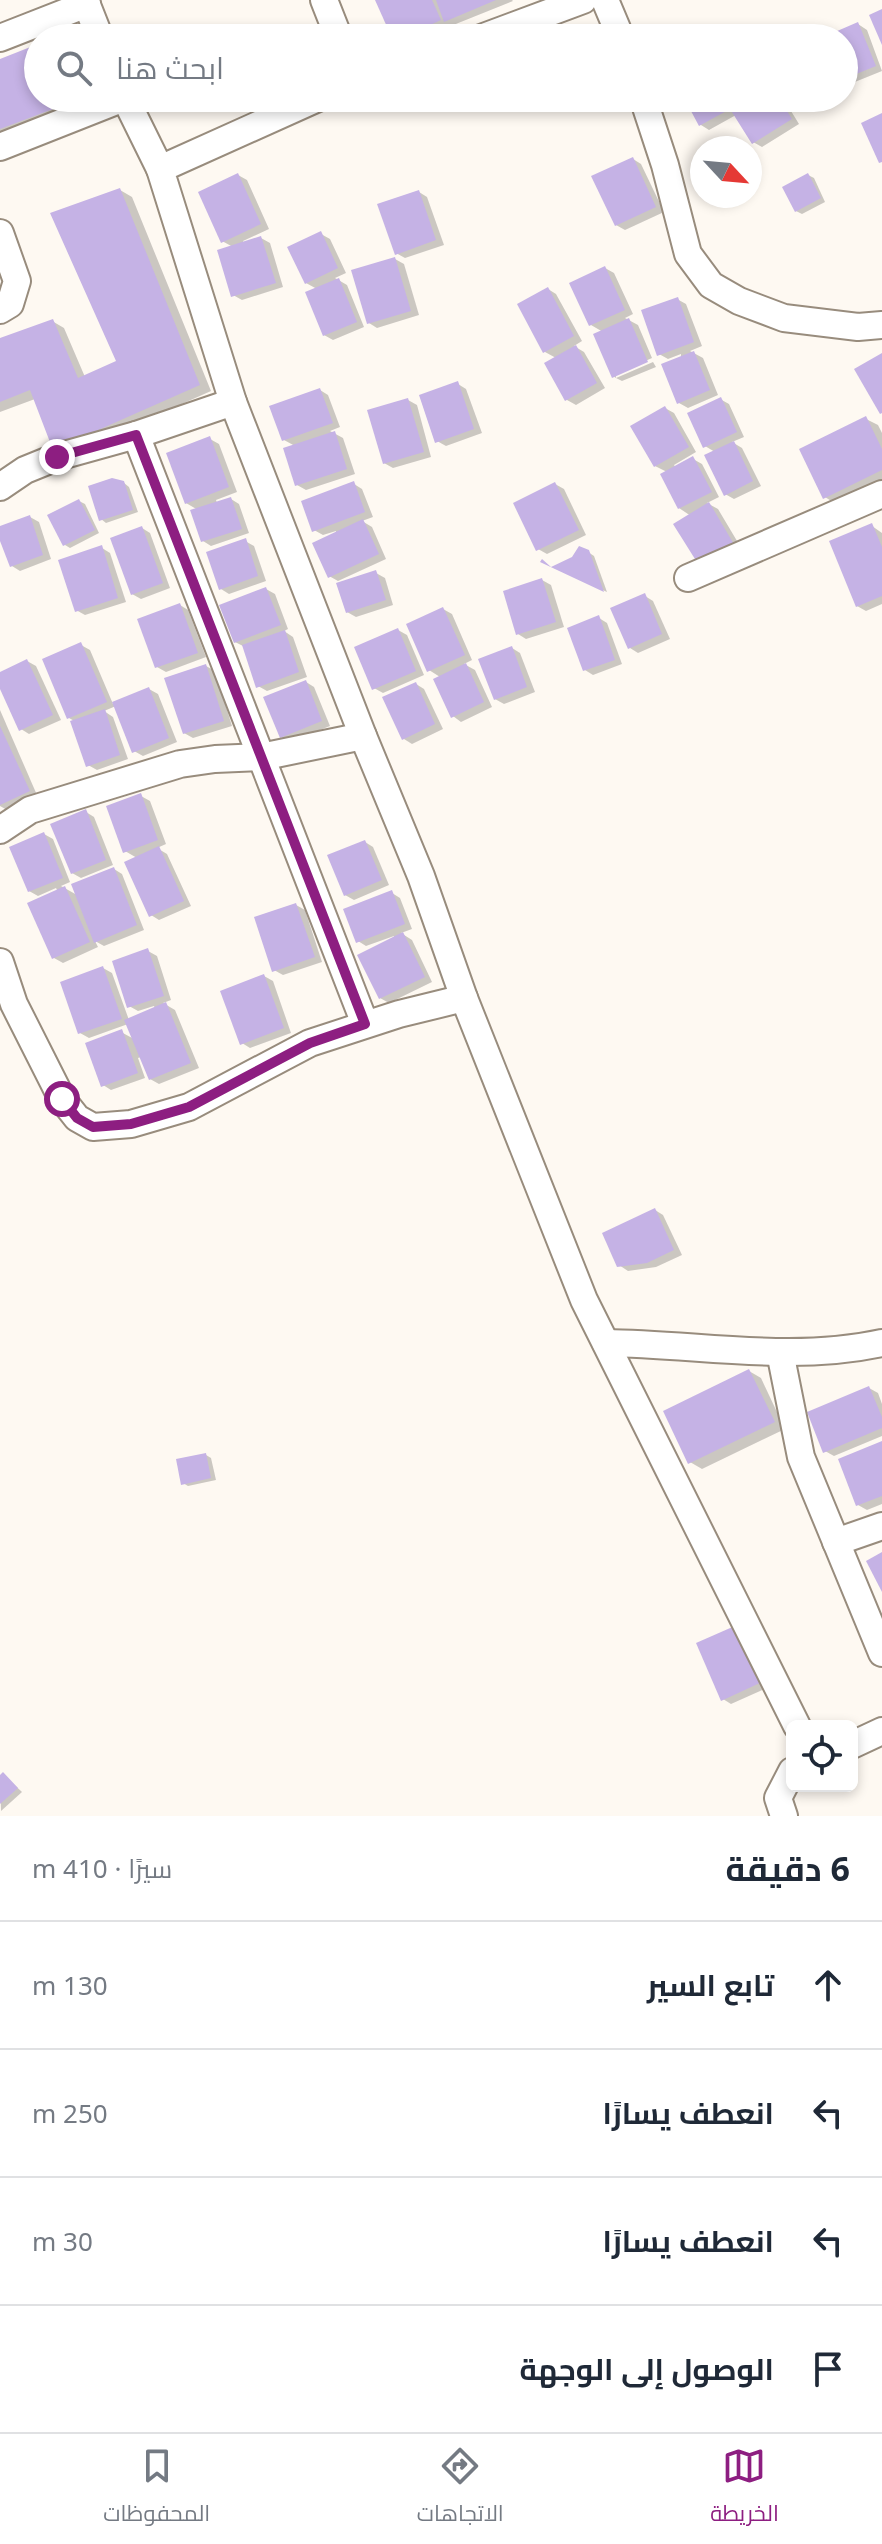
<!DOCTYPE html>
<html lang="ar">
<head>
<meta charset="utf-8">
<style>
  :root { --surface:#fff; --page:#f6f6f7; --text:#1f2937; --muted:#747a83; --line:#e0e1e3; --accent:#8d1e81 }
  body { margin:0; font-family:"Noto Sans",Cairo,sans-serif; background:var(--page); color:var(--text); direction:rtl }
  .controls { position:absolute; right:24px; bottom:24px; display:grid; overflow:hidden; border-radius:12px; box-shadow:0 4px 12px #0003 }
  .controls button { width:72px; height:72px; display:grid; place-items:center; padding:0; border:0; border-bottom:2px solid var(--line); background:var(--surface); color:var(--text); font:40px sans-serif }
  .compass { position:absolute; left:690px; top:136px; width:72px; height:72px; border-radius:50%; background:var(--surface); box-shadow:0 4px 12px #0003; rotate:116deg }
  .stop { position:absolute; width:24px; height:24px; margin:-18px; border:6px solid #8d1e81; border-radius:50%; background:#fff }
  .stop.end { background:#8d1e81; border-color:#fff; box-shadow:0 2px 8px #0008 }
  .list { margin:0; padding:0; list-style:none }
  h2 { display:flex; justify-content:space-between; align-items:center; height:104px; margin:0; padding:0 32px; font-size:34px }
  h2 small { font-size:26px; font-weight:400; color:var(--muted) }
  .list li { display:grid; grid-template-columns:52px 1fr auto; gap:24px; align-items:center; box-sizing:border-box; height:128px; padding:0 32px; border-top:2px solid var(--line) }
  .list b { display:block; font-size:30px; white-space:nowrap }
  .list em { font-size:26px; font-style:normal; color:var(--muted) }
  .icon { flex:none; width:44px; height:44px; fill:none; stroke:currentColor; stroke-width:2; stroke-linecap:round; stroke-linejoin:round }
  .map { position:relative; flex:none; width:882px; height:1816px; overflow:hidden; direction:ltr }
  .search { position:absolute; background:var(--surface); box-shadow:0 4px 12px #0003; left:24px; right:24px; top:24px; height:88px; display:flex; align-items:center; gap:20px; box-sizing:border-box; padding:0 28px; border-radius:44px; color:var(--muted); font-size:30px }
  .sheet { height:616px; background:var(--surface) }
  nav { display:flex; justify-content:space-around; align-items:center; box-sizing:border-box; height:112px; border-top:2px solid var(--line); background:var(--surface); font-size:22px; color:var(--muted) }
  nav a { display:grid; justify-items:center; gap:4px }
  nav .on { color:var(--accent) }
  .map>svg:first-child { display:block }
  .shadow { fill:#0003 }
  .building { fill:#c5b2e5 }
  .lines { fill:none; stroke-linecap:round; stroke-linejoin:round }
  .minor-casing { stroke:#988c7d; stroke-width:30 }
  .minor { stroke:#fff; stroke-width:26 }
  .route { stroke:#8d1e81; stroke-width:10 }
</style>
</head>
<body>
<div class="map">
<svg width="882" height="1816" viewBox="0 0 882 1816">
  <rect width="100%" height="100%" fill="#fef9f2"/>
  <g class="shadow">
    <polygon points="377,0 512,0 513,1 421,38 394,38"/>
    <polygon points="858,24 867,30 882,71 845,86 844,38 826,38"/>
    <polygon points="71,33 80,38 58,38"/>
    <polygon points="38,46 38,98 107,98 0,140 0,61"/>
    <polygon points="687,98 734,98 739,107 753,98 783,98 799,124 762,147 753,142 736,115 709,130 701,125"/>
    <polygon points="633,159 641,164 664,212 625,230 616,225"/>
    <polygon points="238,175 247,180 269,229 243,241 244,244 261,238 270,243 283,287 242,300 233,295 233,247 222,241"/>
    <polygon points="808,175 814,178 825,202 802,214 796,211"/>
    <polygon points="120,190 132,197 211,391 67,455 35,399 0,412 0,340 52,321 64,328 85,377 119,362"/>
    <polygon points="419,192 427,197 444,245 405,258 396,253"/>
    <polygon points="321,234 330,239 346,273 335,278 347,285 364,327 333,340 324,335 317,289 306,283"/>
    <polygon points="395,259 404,264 419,315 377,328 369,323"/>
    <polygon points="605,268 614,273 633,314 625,318 638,325 652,358 616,374 616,378 613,376 603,332 591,325"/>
    <polygon points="548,289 556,294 582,341 574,346 584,352 605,388 576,405 567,400 556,358 545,352"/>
    <polygon points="677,299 686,304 702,346 690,351 703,358 718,395 688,408 679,403 681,354 668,359 659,354"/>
    <polygon points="653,362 656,367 622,381 616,378"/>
    <polygon points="458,384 466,389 482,433 446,446 437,441"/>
    <polygon points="320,390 328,395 340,427 330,431 343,438 355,474 306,490 297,485 295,446 284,440"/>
    <polygon points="720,399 729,404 744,437 732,442 742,448 761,486 734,499 725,494 715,452 705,446"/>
    <polygon points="408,400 417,405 431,457 393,468 384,463"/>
    <polygon points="665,408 674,413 696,452 674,465 676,468 693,459 702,464 719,497 707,503 718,509 743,551 679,508 667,472 655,466"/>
    <polygon points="866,419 878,425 882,433 882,482 836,504 825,497"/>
    <polygon points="210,439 219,444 237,492 216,500 217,503 231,499 239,504 249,533 211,546 203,541 198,510 186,503"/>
    <polygon points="124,483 129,487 138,512 106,523 101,519"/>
    <polygon points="354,484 362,489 373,517 362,521 372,527 386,559 338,581 329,576 336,531 323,535 314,530"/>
    <polygon points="555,484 564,489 586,535 547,554 538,549"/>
    <polygon points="79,501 85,504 99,533 70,548 65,545"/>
    <polygon points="30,517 39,522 51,559 20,571 12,566 0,535 0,528"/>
    <polygon points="872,526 882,533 882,604 866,611 857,606"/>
    <polygon points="142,528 150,533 170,588 141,599 132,594"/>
    <polygon points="245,541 254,546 266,581 229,594 221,589"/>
    <polygon points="102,548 110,553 126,602 85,615 76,610"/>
    <polygon points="588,552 594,556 607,592 554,568"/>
    <polygon points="376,573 385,578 393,605 356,617 347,612"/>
    <polygon points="542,580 551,585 564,627 526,639 518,634"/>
    <polygon points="266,589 275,594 288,629 284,631 293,637 307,677 267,691 258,686 245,647 235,642"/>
    <polygon points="645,596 653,601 670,639 638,653 630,648"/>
    <polygon points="180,605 188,610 206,657 166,672 157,667"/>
    <polygon points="443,609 452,614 472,660 464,664 475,670 492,707 461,722 453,716 440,677 429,670"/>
    <polygon points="599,618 607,623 622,664 593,675 585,670"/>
    <polygon points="398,630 407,635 424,675 383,693 374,688"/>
    <polygon points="81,645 90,650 113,704 149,689 158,694 177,742 143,756 134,751 116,706 104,711 113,717 128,759 97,770 88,765 76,722 69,718"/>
    <polygon points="512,648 520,653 535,692 504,704 495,699"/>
    <polygon points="27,661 36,666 61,720 29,734 21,729 0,685 0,674"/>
    <polygon points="206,666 215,671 232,726 193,738 184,733"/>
    <polygon points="306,682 314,687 330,726 290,742 281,737"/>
    <polygon points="416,684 424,689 443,729 412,744 404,739"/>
    <polygon points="0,710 37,795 7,810 0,806"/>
    <polygon points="141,796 150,801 166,844 157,848 167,854 191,906 159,920 151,915 137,858 125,851"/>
    <polygon points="86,812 94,817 113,865 81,878 72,873"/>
    <polygon points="44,834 53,839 70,882 61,886 77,895 114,869 122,874 144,930 104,946 95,941 98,947 63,963 54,958 58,892 56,888 38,896 29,891"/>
    <polygon points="365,842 373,847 389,885 354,900 345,895"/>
    <polygon points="392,893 400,898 412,929 401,933 412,940 432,982 389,1003 380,998 394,936 366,946 358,941"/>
    <polygon points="296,905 305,910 322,962 283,975 274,970"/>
    <polygon points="148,951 157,956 171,1000 163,1003 175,1010 199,1068 159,1084 150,1079 141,1057 138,1058 145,1078 111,1090 103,1085 121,1032 134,1039 128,1024 89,1038 80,1033 103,968 112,973 129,1020 155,1009 154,1006 138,1011 129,1006"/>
    <polygon points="264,976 273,981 291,1033 250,1048 242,1043"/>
    <polygon points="655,1210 663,1215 682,1255 656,1267 628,1271 619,1265"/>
    <polygon points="749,1371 761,1378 785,1429 702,1469 690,1462"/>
    <polygon points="869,1388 878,1393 882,1404 882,1436 834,1456 825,1451"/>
    <polygon points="882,1443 882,1504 867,1510 858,1505"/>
    <polygon points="206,1455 211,1458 216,1480 188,1486 183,1483"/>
    <polygon points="698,1644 769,1687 731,1704 723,1699"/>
    <polygon points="4,1775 22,1792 1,1811 0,1778"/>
  </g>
  <g class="building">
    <polygon points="375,0 432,0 441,20 402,38 392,38"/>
    <polygon points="436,0 496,0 444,22"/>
    <polygon points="882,9 882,45 869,15"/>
    <polygon points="858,22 876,66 844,79 844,38 821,38"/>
    <polygon points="38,44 38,98 82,98 0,129 0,59"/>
    <polygon points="684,98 729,98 734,107 749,98 779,98 792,119 752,144 730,109 699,126"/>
    <polygon points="882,113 882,162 879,163 861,123"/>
    <polygon points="633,157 656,207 615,226 591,176"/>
    <polygon points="238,173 261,224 221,243 198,192"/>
    <polygon points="808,173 821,198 795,212 782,187"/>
    <polygon points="120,188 200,385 53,450 30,390 0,402 0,338 53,319 78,378 116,361 50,213"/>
    <polygon points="419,190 436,240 395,255 377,204"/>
    <polygon points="321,231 338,268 305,284 287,247"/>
    <polygon points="261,236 276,283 231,297 217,250"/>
    <polygon points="395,257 411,311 367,324 351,270"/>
    <polygon points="605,266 625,310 589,326 569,283"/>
    <polygon points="339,278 357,322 323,336 305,292"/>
    <polygon points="548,287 574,336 543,353 517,304"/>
    <polygon points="678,297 694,342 657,356 641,310"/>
    <polygon points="629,318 648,362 612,378 593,334"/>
    <polygon points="576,345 597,383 565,401 544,363"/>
    <polygon points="694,351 710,390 677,404 661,364"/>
    <polygon points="882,353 882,413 880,414 854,369"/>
    <polygon points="458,381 474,429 435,443 419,395"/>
    <polygon points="320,388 333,423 282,441 269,406"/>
    <polygon points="721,397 737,432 703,448 687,413"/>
    <polygon points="408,398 424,452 383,464 367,410"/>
    <polygon points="665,406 689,447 654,467 630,426"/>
    <polygon points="866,416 882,449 882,470 823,499 799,449"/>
    <polygon points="335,431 347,469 295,486 283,448"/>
    <polygon points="210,436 229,487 185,504 166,453"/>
    <polygon points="734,441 753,481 724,496 704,455"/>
    <polygon points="693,456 712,492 678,509 660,474"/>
    <polygon points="112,478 124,481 133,510 99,521 88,486"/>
    <polygon points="354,481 365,512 312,532 301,501"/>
    <polygon points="555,482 579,530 536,551 513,503"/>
    <polygon points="231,497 242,529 201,542 190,510"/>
    <polygon points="79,499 95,530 63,546 47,515"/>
    <polygon points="709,502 735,546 700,567 673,524"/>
    <polygon points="30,515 43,555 10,567 0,541 0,526"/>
    <polygon points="363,519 379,554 328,578 312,543"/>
    <polygon points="872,523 882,547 882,596 856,607 829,541"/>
    <polygon points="142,526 163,583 131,595 110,538"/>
    <polygon points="246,538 258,576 219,590 206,552"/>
    <polygon points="102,545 118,598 75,612 58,560"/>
    <polygon points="579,546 589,550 604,592 540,562 542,559 551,567 572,557"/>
    <polygon points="376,570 386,600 346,613 336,583"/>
    <polygon points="542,578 556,622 516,635 503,591"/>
    <polygon points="266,587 281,625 234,643 219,605"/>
    <polygon points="645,593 662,634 628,649 610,608"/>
    <polygon points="180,603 198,653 155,668 137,619"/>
    <polygon points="443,607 465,655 427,672 406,624"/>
    <polygon points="599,615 615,660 583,671 567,628"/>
    <polygon points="398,628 416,671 372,690 354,647"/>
    <polygon points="285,630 299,672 256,688 242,645"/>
    <polygon points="81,642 107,702 67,719 42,659"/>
    <polygon points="512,646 527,687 494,700 478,659"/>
    <polygon points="27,659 53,715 19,731 0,689 0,672"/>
    <polygon points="466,663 484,702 451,718 433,679"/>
    <polygon points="206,664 224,721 183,734 164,678"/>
    <polygon points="306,680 322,721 280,738 263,697"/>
    <polygon points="416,682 435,724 402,740 382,697"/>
    <polygon points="149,687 169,738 132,753 112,702"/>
    <polygon points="105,709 120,755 86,767 70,721"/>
    <polygon points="0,726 30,791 0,805"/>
    <polygon points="141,793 158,840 123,853 106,806"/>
    <polygon points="86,809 106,860 71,874 50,824"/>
    <polygon points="44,832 63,878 28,892 9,847"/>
    <polygon points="365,840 382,880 344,896 327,855"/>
    <polygon points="159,846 184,901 149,917 124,862"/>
    <polygon points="114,867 137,925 94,943 71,884"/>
    <polygon points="65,886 90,942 52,959 27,903"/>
    <polygon points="392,890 405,924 356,943 343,909"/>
    <polygon points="296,903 315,957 272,972 254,917"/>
    <polygon points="403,932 425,977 379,999 357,955"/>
    <polygon points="148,948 164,996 127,1008 112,961"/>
    <polygon points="103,966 122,1019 78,1034 60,982"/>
    <polygon points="264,974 284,1028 240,1045 220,991"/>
    <polygon points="166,1002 191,1063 149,1080 124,1020"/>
    <polygon points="122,1029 138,1073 101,1087 85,1043"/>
    <polygon points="655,1208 674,1250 647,1263 617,1267 602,1233"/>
    <polygon points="749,1369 775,1422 688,1464 663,1411"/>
    <polygon points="869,1386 882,1417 882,1428 823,1453 807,1412"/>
    <polygon points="882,1441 882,1496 856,1506 838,1459"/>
    <polygon points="206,1453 211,1478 181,1485 176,1459"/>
    <polygon points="882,1552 882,1592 866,1561"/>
    <polygon points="737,1625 762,1682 721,1701 696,1643"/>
    <polygon points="3,1772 18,1788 0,1804 0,1775"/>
  </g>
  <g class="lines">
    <defs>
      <g id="minor">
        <polyline points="85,0 100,38"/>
        <polyline points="324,0 339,38"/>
        <polyline points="605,0 621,38"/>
        <polyline points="0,38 87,4"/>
        <polyline points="481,38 583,0"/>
        <polyline points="125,98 160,169"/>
        <polyline points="318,98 160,169 233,402 363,736 421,876 464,998 584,1300 797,1726"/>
        <polyline points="643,98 665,165 688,254 711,285 739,301 784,318 858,327 882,325"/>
        <polyline points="0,147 124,98"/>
        <polyline points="0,233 17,281 10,304 0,310"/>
        <polyline points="136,435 365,1024"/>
        <polyline points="0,487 25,470 57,457 136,435 233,402"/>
        <polyline points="688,578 882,494"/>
        <polyline points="0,830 30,810 180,764 215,759 261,757 363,736"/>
        <polyline points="0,962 14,1004 62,1099 77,1118 93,1127 131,1124 189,1107 310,1043 399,1014 464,998"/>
        <path d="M606 1343C698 1344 792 1363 882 1343"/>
        <polyline points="780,1352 801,1457 882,1653"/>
        <polyline points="836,1542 882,1526"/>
        <polyline points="852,1745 882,1731"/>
        <polyline points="784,1816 778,1798 792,1771"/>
      </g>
    </defs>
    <use href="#minor" class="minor-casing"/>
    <use href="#minor" class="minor"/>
  </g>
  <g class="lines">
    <polyline class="route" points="57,457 136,435 365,1024 310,1043 189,1107 131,1124 93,1127 77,1118 62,1099"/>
  </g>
</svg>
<div class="controls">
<button><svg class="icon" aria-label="locate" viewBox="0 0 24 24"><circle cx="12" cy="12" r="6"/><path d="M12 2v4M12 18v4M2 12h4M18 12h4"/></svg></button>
</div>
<svg class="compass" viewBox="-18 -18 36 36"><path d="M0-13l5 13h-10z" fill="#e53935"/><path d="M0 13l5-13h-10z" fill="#747a83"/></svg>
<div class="stop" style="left:62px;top:1099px"></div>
<div class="stop end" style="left:57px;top:457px"></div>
<div class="search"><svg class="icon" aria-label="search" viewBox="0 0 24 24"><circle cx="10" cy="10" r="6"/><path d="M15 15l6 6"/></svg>ابحث هنا</div>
</div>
<section class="sheet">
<h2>6 دقيقة<small>سيرًا · 410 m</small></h2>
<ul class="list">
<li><svg class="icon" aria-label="ahead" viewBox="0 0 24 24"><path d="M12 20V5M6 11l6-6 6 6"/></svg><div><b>تابع السير</b></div><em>130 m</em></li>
<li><svg class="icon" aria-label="left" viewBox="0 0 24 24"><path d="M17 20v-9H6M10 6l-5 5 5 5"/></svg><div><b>انعطف يسارًا</b></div><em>250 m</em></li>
<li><svg class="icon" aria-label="left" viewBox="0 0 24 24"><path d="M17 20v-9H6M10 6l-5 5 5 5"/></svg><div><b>انعطف يسارًا</b></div><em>30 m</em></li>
<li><svg class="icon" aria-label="arrive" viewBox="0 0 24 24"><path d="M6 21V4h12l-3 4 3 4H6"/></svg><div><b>الوصول إلى الوجهة</b></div></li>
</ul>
</section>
<nav>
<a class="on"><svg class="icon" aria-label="map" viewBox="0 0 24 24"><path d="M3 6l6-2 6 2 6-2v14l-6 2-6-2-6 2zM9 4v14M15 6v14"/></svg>الخريطة</a>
<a><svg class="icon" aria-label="directions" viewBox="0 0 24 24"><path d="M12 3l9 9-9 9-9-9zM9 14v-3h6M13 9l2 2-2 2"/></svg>الاتجاهات</a>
<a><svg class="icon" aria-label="saved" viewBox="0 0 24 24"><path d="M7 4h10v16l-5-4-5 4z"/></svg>المحفوظات</a>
</nav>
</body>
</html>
